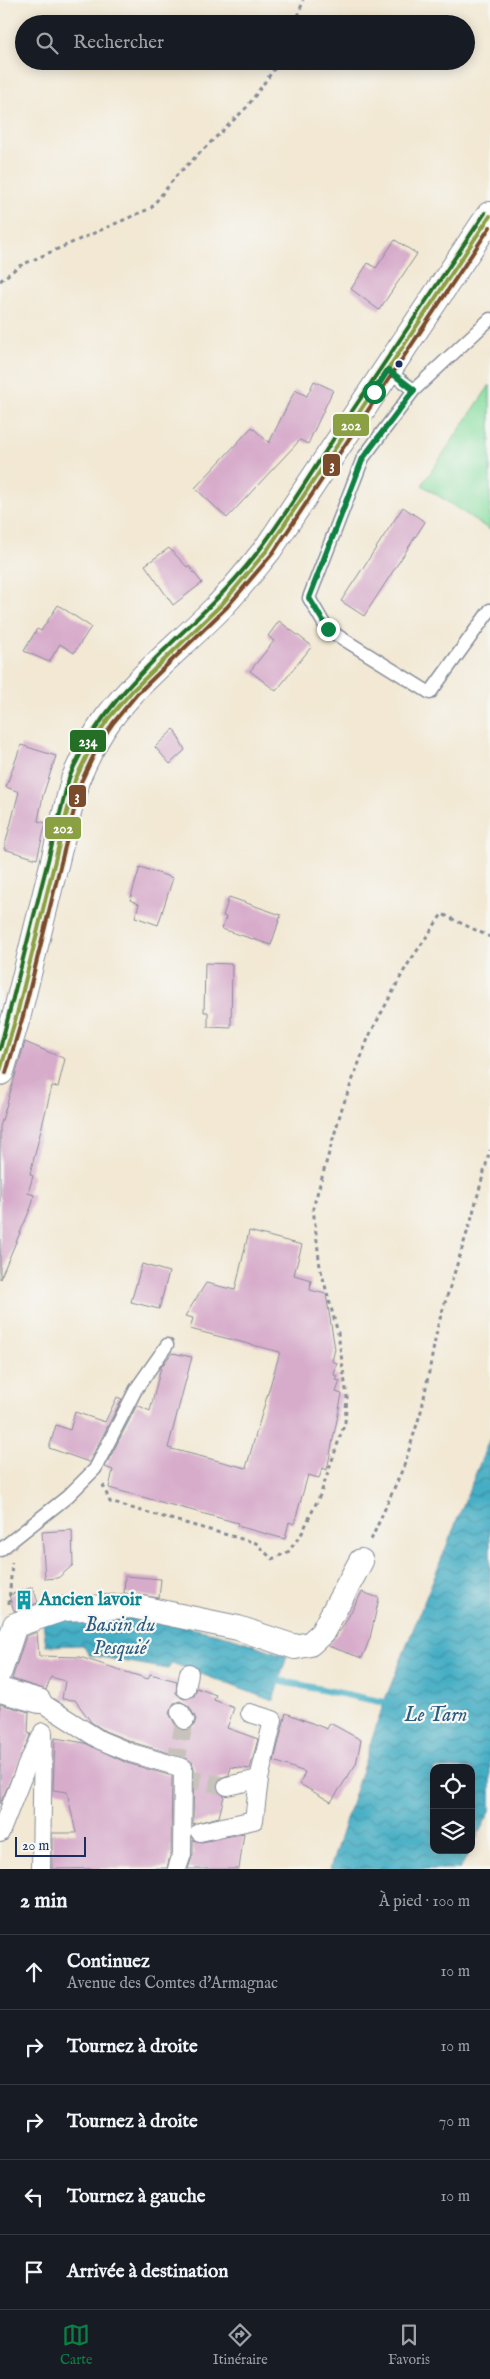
<!DOCTYPE html>
<html lang="fr">
<head>
<meta charset="utf-8">
<style>
  :root { --surface:#171b24; --page:#20242c; --text:#f1f3f6; --muted:#9ea1a6; --line:#363941; --accent:#0b8043 }
  body { margin:0; font-family:"IM FELL English",serif; background:var(--page); color:var(--text) }
  .controls { position:absolute; right:15px; bottom:15px; display:grid; overflow:hidden; border-radius:10px; box-shadow:0 2px 12px #0003 }
  .controls button { width:45px; height:45px; display:grid; place-items:center; padding:0; border:0; border-bottom:1px solid var(--line); background:var(--surface); color:var(--text); font:25px sans-serif }
  .scale { position:absolute; left:15px; bottom:12px; width:71px; box-sizing:border-box; padding-left:5px; border:2px solid #1b2f5e; border-top:0; font-size:14px; line-height:18px; white-space:nowrap; color:#1b2f5e; -webkit-text-stroke:4px #f6f6f2; paint-order:stroke }
  .stop { position:absolute; width:15px; height:15px; margin:-11px; border:4px solid #0b8043; border-radius:50%; background:#fff }
  .stop.end { background:#0b8043; border-color:#fff; box-shadow:0 1px 5px #0008 }
  .list { margin:0; padding:0; list-style:none }
  h2 { display:flex; justify-content:space-between; align-items:center; height:65px; margin:0; padding:0 20px; font-size:21px }
  h2 small { font-size:16px; font-weight:400; color:var(--muted) }
  .list li { display:grid; grid-template-columns:32px 1fr auto; gap:15px; align-items:center; box-sizing:border-box; height:75px; padding:0 20px; border-top:1px solid var(--line) }
  .list b { display:block; font-size:19px; white-space:nowrap }
  .list p { margin:0; font-size:16px; white-space:nowrap; color:var(--muted) }
  .list em { font-size:16px; font-style:normal; color:var(--muted) }
  .icon { flex:none; width:28px; height:28px; fill:none; stroke:currentColor; stroke-width:2; stroke-linecap:round; stroke-linejoin:round }
  .map { position:relative; flex:none; width:490px; height:1869px; overflow:hidden }
  .search { position:absolute; background:var(--surface); box-shadow:0 2px 12px #0003; left:15px; right:15px; top:15px; height:55px; display:flex; align-items:center; gap:12px; box-sizing:border-box; padding:0 18px; border-radius:28px; color:var(--muted); font-size:19px }
  .sheet { height:440px; background:var(--surface) }
  nav { display:flex; justify-content:space-around; align-items:center; box-sizing:border-box; height:70px; border-top:1px solid var(--line); background:var(--surface); font-size:14px; color:var(--muted) }
  nav a { display:grid; justify-items:center; gap:2px }
  nav .on { color:var(--accent) }
  .map>svg:first-child { display:block }
  .park { fill:#88dea0; stroke:#52867f }
  .water { fill:url(#water-waves); stroke:#306e91 }
  .lines { fill:none; stroke-linecap:round; stroke-linejoin:round }
  .stream { stroke:#45aec4; stroke-width:7 }
  .building { fill:#d7accb; fill-rule:evenodd }
  .pedestrian-tunnel { stroke:#c7c3bc; stroke-width:18; stroke-dasharray:18 9; stroke-linecap:butt }
  .service-casing { stroke:#868c98; stroke-width:15 }
  .pedestrian-casing { stroke:#868c98; stroke-width:20 }
  .minor-casing { stroke:#868c98; stroke-width:26 }
  .primary-casing { stroke:#868c98; stroke-width:30 }
  .path { stroke:#868c98; stroke-width:3; stroke-dasharray:4 4; stroke-linecap:butt }
  .service { stroke:#fff; stroke-width:12 }
  .pedestrian { stroke:#fff; stroke-width:18 }
  .minor { stroke:#fff; stroke-width:24 }
  .primary { stroke:#fff; stroke-width:28 }
  .bus-1-casing { stroke:#f6f6f2; stroke-width:8 }
  .bus-2-casing { stroke:#f6f6f2; stroke-width:8 }
  .bus-3-casing { stroke:#f6f6f2; stroke-width:8 }
  .bus-1 { stroke:#8ba042; stroke-width:4 }
  .bus-2 { stroke:#7a4b2a; stroke-width:4 }
  .bus-3 { stroke:#246f25; stroke-width:4 }
  .route { stroke:#0b8043; stroke-width:6 }
  .bus-dot { fill:#1b2f5e; stroke:#f6f6f2; stroke-width:2 }
  .labels { text-anchor:middle; dominant-baseline:central; stroke-width:4.5; stroke-linejoin:round; paint-order:stroke }
  .culture-label { font-size:19px; font-weight:bold; fill:#0d838f; stroke:#f6f6f2; text-anchor:start }
  .water-label { font-size:20px; font-style:italic; fill:#2a5b82; stroke:#f6f6f2 }
  .line-badge { stroke:#f6f6f2; stroke-width:2 }
  .badge-label { font-size:14px; text-anchor:middle; font-weight:bold; fill:#fff }
</style>
</head>
<body>
<div class="map">
<svg width="490" height="1869" viewBox="0 0 490 1869">
  <defs>
    <pattern id="water-waves" width="16" height="10" patternUnits="userSpaceOnUse" patternTransform="scale(1.25)"><rect width="16" height="10" fill="#45aec4"/><path d="M0 5q4-4 8 0t8 0" fill="none" stroke="#398ea2"/></pattern>
  </defs>
  <rect width="100%" height="100%" fill="#f6f6f2"/>
  <filter id="ink" filterUnits="userSpaceOnUse"><feTurbulence type="fractalNoise" baseFrequency=".02" numOctaves="2"/><feDisplacementMap in="SourceGraphic" scale="10" xChannelSelector="R" yChannelSelector="G"/><feConvolveMatrix kernelMatrix="1 2 1 2 8 2 1 2 1" color-interpolation-filters="sRGB"/></filter>
  <filter id="wash" filterUnits="userSpaceOnUse"><feTurbulence type="fractalNoise" baseFrequency=".0096" numOctaves="4" result="noise"/><feDisplacementMap in="SourceGraphic" scale="20" xChannelSelector="R" yChannelSelector="G"/><feGaussianBlur stdDeviation="1.12" result="paint"/><feColorMatrix in="noise" values="0 0 0 0 0 0 0 0 0 0 0 0 0 0 0 0 0 1.4 0 .05"/><feComposite in="paint" operator="in"/></filter>
  <g filter="url(#wash)">
    <rect width="100%" height="100%" fill="#f2e8d3"/>
    <polygon class="park" points="490,385 490,530 422,485"/>
    <g class="water">
      <polygon points="490,1438 490,1811 471,1848 471,1768 434,1768 434,1850 470,1850 460,1869 330,1869 384,1702"/>
      <polygon points="119,1611 230,1637 287,1656 273,1701 172,1663 168,1669 89,1655 83,1645 46,1646 43,1622"/>
    </g>
    <g class="lines">
      <polyline class="stream" points="270,1679 392,1704"/>
    </g>
    <g id="blocks">
      <g class="building">
        <polygon points="395,240 417,254 379,310 351,289 368,263 376,268"/>
        <polygon points="314,381 333,390 308,444 300,440 227,518 195,488 252,427 269,443 295,390 307,396"/>
        <polygon points="403,507 425,522 364,616 341,601"/>
        <polygon points="169,548 187,567 189,566 202,583 173,605 145,565"/>
        <polygon points="58,605 91,627 74,653 60,644 49,662 24,651 37,629 41,631"/>
        <polygon points="279,621 312,646 276,691 250,671 274,641 268,636"/>
        <polygon points="174,729 185,750 170,764 155,747"/>
        <polygon points="21,745 56,756 43,795 38,821 46,823 37,859 4,849 19,792 6,787"/>
        <polygon points="140,867 173,878 158,925 135,917 139,904 130,900"/>
        <polygon points="229,897 281,915 271,945 222,929 226,917 223,916"/>
        <polygon points="205,963 232,964 231,1028 208,1027 208,1012 204,1012"/>
        <polygon points="25,1042 65,1059 58,1087 52,1086 30,1174 33,1176 28,1193 34,1195 32,1205 0,1279 0,1127"/>
        <polygon points="249,1231 302,1245 294,1275 311,1280 310,1290 326,1294 335,1349 332,1361 337,1363 334,1375 338,1376 336,1380 340,1381 336,1392 342,1394 327,1470 323,1468 319,1478 308,1475 294,1524 289,1522 285,1539 237,1526 238,1523 109,1488 113,1470 105,1467 137,1405 150,1411 161,1367 172,1353 192,1357 168,1448 246,1468 280,1352 190,1329 193,1318 185,1316 206,1283 235,1290"/>
        <polygon points="142,1264 169,1272 159,1309 131,1302"/>
        <polygon points="117,1397 122,1399 89,1462 49,1448 56,1425 70,1430 75,1412 105,1422"/>
        <polygon points="72,1530 73,1565 58,1578 45,1579 42,1532"/>
        <polygon points="125,1576 161,1579 159,1598 124,1593"/>
        <polygon points="33,1587 38,1603 14,1611 9,1595"/>
        <polygon points="362,1592 379,1598 370,1638 362,1658 328,1646 342,1628"/>
        <path d="M37 1632 39 1656 80 1657 148 1679 150 1674 177 1681 176 1693 184 1699 194 1696 197 1688 216 1695 214 1700 234 1708 227 1728 258 1739 250 1769 231 1767 229 1775 220 1778 217 1782V1789L224 1796 219 1817 193 1824 194 1768 192 1762 186 1758 135 1743 105 1731 91 1722 75 1700 62 1699 65 1681 51 1677 46 1690 12 1679 26 1636ZM180 1701 189 1706 196 1719 194 1725 186 1731 176 1726 169 1713 174 1703Z"/>
        <polygon points="0,1704 29,1712 28,1733 31,1734 0,1804"/>
        <polygon points="286,1713 327,1729 330,1723 361,1740 356,1764 331,1802 300,1784 305,1772 274,1761"/>
        <polygon points="55,1738 85,1743 127,1763 172,1776 171,1852 167,1868 52,1869 52,1833 76,1833 67,1792 53,1790"/>
        <polygon points="244,1833 239,1869 188,1869 193,1854 193,1840 202,1842"/>
      </g>
    </g>
  </g>
  <g filter="url(#ink)">
    <use href="#blocks" fill-opacity="0" stroke="#868c98" stroke-width="1"/>
    <g class="lines">
      <g class="pedestrian-tunnel">
        <polyline points="175,1766 185,1720"/>
        <polyline points="183,1778 227,1786"/>
      </g>
      <defs>
        <g id="service">
          <polyline points="490,319 414,390 363,458 309,598 327,629 430,693 490,610"/>
          <polyline points="388,371 414,390"/>
          <polyline points="0,1550 67,1497 95,1469 136,1389 167,1345"/>
        </g>
        <g id="pedestrian">
          <polyline points="186,1689 189,1673"/>
          <polyline points="39,1701 100,1740 131,1753 183,1768 182,1854 177,1869"/>
          <polyline points="180,1712 185,1720"/>
          <polyline points="227,1786 259,1779"/>
          <polyline points="200,1832 254,1820 259,1779 273,1720 250,1713"/>
          <polyline points="0,1833 27,1765 41,1737"/>
          <polyline points="41,1869 43,1732"/>
        </g>
        <g id="minor">
          <polyline points="0,1671 15,1625 63,1609 132,1606 238,1628 295,1647 310,1644 322,1633 361,1561"/>
          <polyline points="0,1690 39,1701"/>
        </g>
        <path id="primary" d="M0 1071 17 1014 75 780C84 759 94 738 108 719 139 678 179 647 216 610 235 591 251 570 268 549L490 216"/>
      </defs>
      <use href="#service" class="service-casing"/>
      <use href="#pedestrian" class="pedestrian-casing"/>
      <use href="#minor" class="minor-casing"/>
      <use href="#primary" class="primary-casing"/>
      <g class="path">
        <polyline points="296,24 303,0"/>
        <polyline points="0,281 19,266 151,208 177,175 247,107 280,61"/>
        <polyline points="103,1485 110,1502 256,1543 272,1559 288,1552 302,1533 321,1493 345,1422 347,1397 338,1333 320,1267 313,1208 342,1108 369,1036 406,967 442,914 490,937"/>
        <polyline points="371,1540 404,1466 422,1408 438,1325 471,1220 490,1150"/>
        <polyline points="9,1604 12,1563"/>
      </g>
      <use href="#service" class="service"/>
      <use href="#pedestrian" class="pedestrian"/>
      <use href="#minor" class="minor"/>
      <use href="#primary" class="primary"/>
      <defs>
        <polyline id="bus-1" points="0,1071 17,1014 75,780 94,741 108,719 133,690 223,603 268,549 490,216"/>
        <polyline id="bus-2" points="6,1073 23,1016 81,782 99,744 113,723 137,694 227,607 273,553 490,227"/>
        <path id="bus-3" d="M0 1049 69 778C110 678 201 630 263 545 289 510 312 472 336 435 386 361 435 287 485 213"/>
      </defs>
      <use href="#bus-1" class="bus-1-casing"/>
      <use href="#bus-2" class="bus-2-casing"/>
      <use href="#bus-3" class="bus-3-casing"/>
      <use href="#bus-1" class="bus-1"/>
      <use href="#bus-2" class="bus-2"/>
      <use href="#bus-3" class="bus-3"/>
    </g>
  </g>
  <g class="lines" filter="url(#ink)">
    <polyline class="route" points="328,629 309,598 363,458 414,390 388,370 374,392"/>
  </g>
  <defs>
    <symbol id="building-bare" viewBox="-9 -9 18 18"><path d="M-4-6H4V6H1V3H-1V6H-4ZM-2.5-4.3h1.7v1.8h-1.7ZM.8-4.3h1.7v1.8H.8ZM-2.5-1h1.7V.8h-1.7ZM.8-1h1.7V.8H.8Z" fill="#0f9aa8" stroke="#f6f6f2" stroke-width="2.5" paint-order="stroke"/></symbol>
  </defs>
  <g fill-rule="evenodd">
    <use href="#building-bare" x="10" y="1586" width="28" height="28"/>
  </g>
  <circle class="bus-dot" cx="399" cy="364" r="4.5"/>
  <g class="labels">
    <g class="culture-label">
      <text x="39" y="1600">Ancien lavoir</text>
    </g>
    <g class="water-label">
      <text x="120" y="1625">Bassin du<tspan x="120" dy="23">Pesquié</tspan></text>
      <text x="436" y="1715">Le Tarn</text>
    </g>
  </g>
  <g class="line-badge">
    <rect x="332" y="413" width="38" height="24" rx="5" fill="#8ba042"/>
    <rect x="322" y="453" width="19" height="24" rx="5" fill="#7a4b2a"/>
    <rect x="69" y="729" width="38" height="24" rx="5" fill="#246f25"/>
    <rect x="68" y="784" width="19" height="24" rx="5" fill="#7a4b2a"/>
    <rect x="44" y="816" width="38" height="24" rx="5" fill="#8ba042"/>
  </g>
  <g class="badge-label">
    <text x="351" y="430">202</text>
    <text x="332" y="470">3</text>
    <text x="88" y="746">234</text>
    <text x="77" y="801">3</text>
    <text x="63" y="833">202</text>
  </g>
</svg>
<div class="controls">
<button><svg class="icon" aria-label="locate" viewBox="0 0 24 24"><circle cx="12" cy="12" r="6"/><path d="M12 2v4M12 18v4M2 12h4M18 12h4"/></svg></button>
<button><svg class="icon" aria-label="layers" viewBox="0 0 24 24"><path d="M12 4l9 5-9 5-9-5zM3 14l9 5 9-5"/></svg></button>
</div>
<div class="scale">20 m</div>
<div class="stop" style="left:374px;top:392px"></div>
<div class="stop end" style="left:328px;top:629px"></div>
<div class="search"><svg class="icon" aria-label="search" viewBox="0 0 24 24"><circle cx="10" cy="10" r="6"/><path d="M15 15l6 6"/></svg>Rechercher</div>
</div>
<section class="sheet">
<h2>2 min<small>À pied · 100 m</small></h2>
<ul class="list">
<li><svg class="icon" aria-label="ahead" viewBox="0 0 24 24"><path d="M12 20V5M6 11l6-6 6 6"/></svg><div><b>Continuez</b><p>Avenue des Comtes d'Armagnac</p></div><em>10 m</em></li>
<li><svg class="icon" aria-label="right" viewBox="0 0 24 24"><path d="M7 20v-9h11M14 6l5 5-5 5"/></svg><div><b>Tournez à droite</b></div><em>10 m</em></li>
<li><svg class="icon" aria-label="right" viewBox="0 0 24 24"><path d="M7 20v-9h11M14 6l5 5-5 5"/></svg><div><b>Tournez à droite</b></div><em>70 m</em></li>
<li><svg class="icon" aria-label="left" viewBox="0 0 24 24"><path d="M17 20v-9H6M10 6l-5 5 5 5"/></svg><div><b>Tournez à gauche</b></div><em>10 m</em></li>
<li><svg class="icon" aria-label="arrive" viewBox="0 0 24 24"><path d="M6 21V4h12l-3 4 3 4H6"/></svg><div><b>Arrivée à destination</b></div></li>
</ul>
</section>
<nav>
<a class="on"><svg class="icon" aria-label="map" viewBox="0 0 24 24"><path d="M3 6l6-2 6 2 6-2v14l-6 2-6-2-6 2zM9 4v14M15 6v14"/></svg>Carte</a>
<a><svg class="icon" aria-label="directions" viewBox="0 0 24 24"><path d="M12 3l9 9-9 9-9-9zM9 14v-3h6M13 9l2 2-2 2"/></svg>Itinéraire</a>
<a><svg class="icon" aria-label="saved" viewBox="0 0 24 24"><path d="M7 4h10v16l-5-4-5 4z"/></svg>Favoris</a>
</nav>
</body>
</html>
